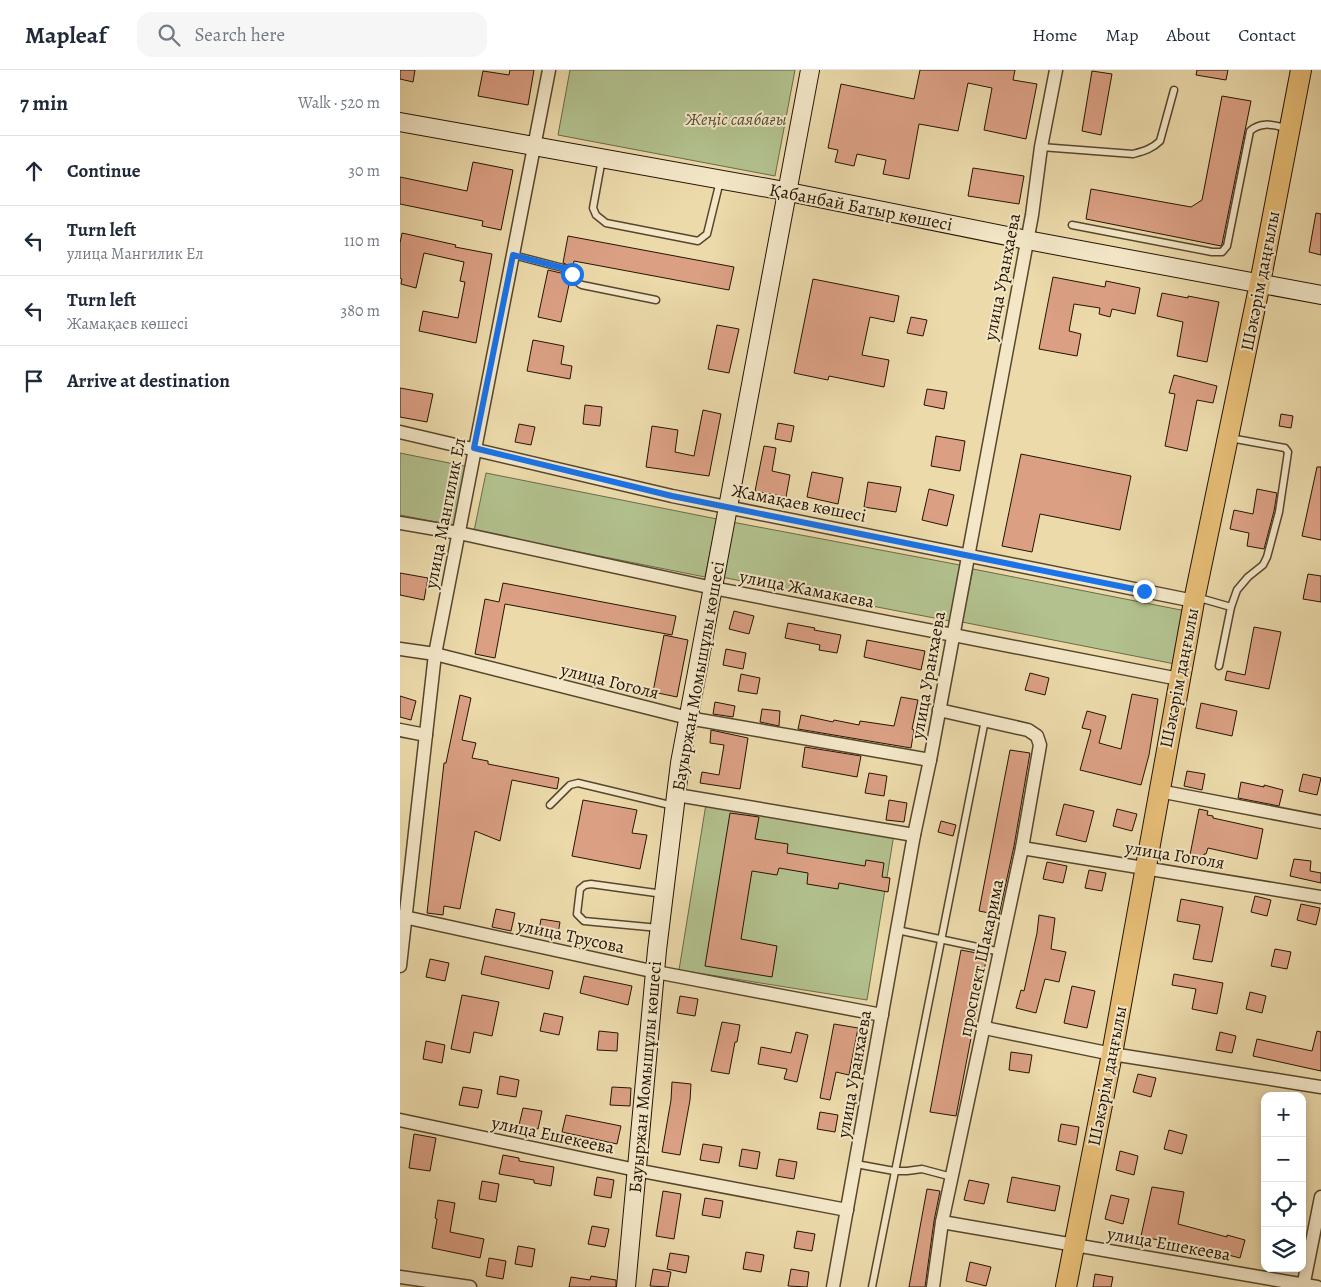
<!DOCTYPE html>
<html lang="en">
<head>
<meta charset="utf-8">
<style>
  :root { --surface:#fff; --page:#f6f6f7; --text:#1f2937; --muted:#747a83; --line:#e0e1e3 }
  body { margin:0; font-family:Alegreya,serif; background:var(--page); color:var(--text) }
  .controls { position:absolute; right:15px; bottom:15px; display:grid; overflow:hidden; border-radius:10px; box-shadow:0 2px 8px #0003 }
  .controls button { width:45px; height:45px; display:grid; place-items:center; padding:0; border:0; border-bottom:1px solid var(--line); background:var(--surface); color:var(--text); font:25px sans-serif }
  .stop { position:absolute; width:15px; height:15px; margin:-11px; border:4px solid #1a73e8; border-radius:50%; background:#fff }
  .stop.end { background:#1a73e8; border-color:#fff; box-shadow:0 1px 5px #0008 }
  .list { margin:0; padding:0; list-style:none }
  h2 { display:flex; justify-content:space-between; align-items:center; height:65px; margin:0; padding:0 20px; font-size:21px }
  h2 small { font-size:16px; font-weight:400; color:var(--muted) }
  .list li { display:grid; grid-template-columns:32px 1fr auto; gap:15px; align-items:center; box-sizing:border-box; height:70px; padding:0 20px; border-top:1px solid var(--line) }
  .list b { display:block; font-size:19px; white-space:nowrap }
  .list p { margin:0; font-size:16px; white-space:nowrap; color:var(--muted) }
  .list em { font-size:16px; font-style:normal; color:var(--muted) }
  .icon { flex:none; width:28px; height:28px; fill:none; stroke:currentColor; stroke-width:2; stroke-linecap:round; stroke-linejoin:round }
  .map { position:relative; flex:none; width:921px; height:1217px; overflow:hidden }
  header { display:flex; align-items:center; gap:30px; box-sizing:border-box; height:70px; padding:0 25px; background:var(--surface); border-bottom:1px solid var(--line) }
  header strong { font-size:24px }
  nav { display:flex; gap:28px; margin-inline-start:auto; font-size:18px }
  .search { width:350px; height:45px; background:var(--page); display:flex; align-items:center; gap:12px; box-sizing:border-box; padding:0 18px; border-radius:15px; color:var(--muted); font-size:19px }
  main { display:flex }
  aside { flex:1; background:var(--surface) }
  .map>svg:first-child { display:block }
  .green { fill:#b2c18e; stroke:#6c6a48 }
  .building { fill:#dba084; stroke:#251402 }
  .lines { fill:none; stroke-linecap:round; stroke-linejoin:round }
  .lane-casing { stroke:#57462c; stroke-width:9 }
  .street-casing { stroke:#57462c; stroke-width:15 }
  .secondary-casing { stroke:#251402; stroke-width:20 }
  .primary-casing { stroke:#251402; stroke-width:22 }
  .lane { stroke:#f3e7c8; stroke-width:6 }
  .street { stroke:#f3e7c8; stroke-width:12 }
  .secondary { stroke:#f3e7c8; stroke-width:18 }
  .primary { stroke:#e6bd76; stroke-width:20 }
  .route { stroke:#1a73e8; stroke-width:6 }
  .labels { text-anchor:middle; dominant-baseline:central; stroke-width:4; stroke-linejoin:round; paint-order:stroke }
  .park-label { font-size:18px; font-style:italic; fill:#565133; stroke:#f3e7c8 }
  .street-label { font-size:18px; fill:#251402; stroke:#f3e7c8 }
</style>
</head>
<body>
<header>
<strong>Mapleaf</strong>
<div class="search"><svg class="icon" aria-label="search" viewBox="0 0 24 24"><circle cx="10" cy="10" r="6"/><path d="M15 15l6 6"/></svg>Search here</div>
<nav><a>Home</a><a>Map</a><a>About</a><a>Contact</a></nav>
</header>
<main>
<aside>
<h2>7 min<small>Walk · 520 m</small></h2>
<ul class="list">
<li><svg class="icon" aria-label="ahead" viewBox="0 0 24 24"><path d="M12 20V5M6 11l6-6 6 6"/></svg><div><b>Continue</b></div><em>30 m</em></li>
<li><svg class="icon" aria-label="left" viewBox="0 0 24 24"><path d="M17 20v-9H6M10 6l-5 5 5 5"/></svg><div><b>Turn left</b><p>улица Мангилик Ел</p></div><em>110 m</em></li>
<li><svg class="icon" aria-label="left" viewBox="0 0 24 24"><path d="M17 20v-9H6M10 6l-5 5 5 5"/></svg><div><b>Turn left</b><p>Жамақаев көшесі</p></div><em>380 m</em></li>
<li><svg class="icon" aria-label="arrive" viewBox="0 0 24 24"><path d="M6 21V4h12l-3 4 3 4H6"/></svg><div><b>Arrive at destination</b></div></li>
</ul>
</aside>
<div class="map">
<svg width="921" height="1217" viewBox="0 0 921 1217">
  <rect width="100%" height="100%" fill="#ecdaab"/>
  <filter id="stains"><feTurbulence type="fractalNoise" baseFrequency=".004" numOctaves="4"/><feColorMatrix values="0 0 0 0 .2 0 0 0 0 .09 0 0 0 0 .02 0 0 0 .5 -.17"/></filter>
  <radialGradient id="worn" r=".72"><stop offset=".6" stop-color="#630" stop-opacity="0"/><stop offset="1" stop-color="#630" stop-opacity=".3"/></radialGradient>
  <g class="green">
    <polygon points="170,0 395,0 375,106 158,65"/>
    <polygon points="0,383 74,398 62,457 0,445"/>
    <polygon points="86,403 317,449 305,507 74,461"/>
    <polygon points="332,452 560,495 550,551 321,507"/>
    <polygon points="573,499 786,541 775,594 562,552"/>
    <polygon points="306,734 494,764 467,930 279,900"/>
  </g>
  <g class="building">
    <polygon points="0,0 15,0 13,12 0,9"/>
    <polygon points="110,0 134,0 128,35 78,26 83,1 109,5"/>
    <polygon points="520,0 615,0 613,10 637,14 626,69 584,60 592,18 568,13 558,61 519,54 509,109 483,104 486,90 457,84 454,96 435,92 438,80 428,78 441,14 514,29"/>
    <polygon points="797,0 828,0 826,10 796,5"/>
    <polygon points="692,1 712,4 701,65 682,61"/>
    <polygon points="822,26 851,31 822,174 821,176 686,149 691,119 791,137 802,130"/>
    <polygon points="73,92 113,100 101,160 82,156 83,151 0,134 0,107 67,121"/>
    <polygon points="573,98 624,106 619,134 568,126"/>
    <polygon points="916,143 921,144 921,185 909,182"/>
    <polygon points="2,163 56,175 55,177 92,184 76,273 19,261 23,241 58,248 65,212 60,211 64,192 24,183 16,218 1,214 2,209 0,208 0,173"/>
    <polygon points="168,166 334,197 329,220 174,191 173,197 163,193"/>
    <polygon points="148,200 165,204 170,210 161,252 138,247"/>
    <polygon points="653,207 705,217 706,211 740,218 735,244 712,239 710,247 699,244 700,238 674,234 669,261 681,264 677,286 639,279"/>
    <polygon points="413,209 499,226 494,252 470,247 462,285 489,290 484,317 429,306 428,310 394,303"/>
    <polygon points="762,223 788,228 788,226 819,232 807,292 777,286 783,252 757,246"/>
    <polygon points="511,247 527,250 523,266 507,263"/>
    <polygon points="317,255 339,259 329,303 308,299"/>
    <polygon points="133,270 164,276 161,294 172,296 170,309 127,301"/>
    <polygon points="774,305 817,316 813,333 797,330 787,381 765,376 775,324 769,323"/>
    <polygon points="0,318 33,324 27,352 0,347"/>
    <polygon points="527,319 547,322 544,339 524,335"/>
    <polygon points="185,335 202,337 200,356 183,354"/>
    <polygon points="303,340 321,344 309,406 246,397 252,356 278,360 275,382 294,386"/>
    <polygon points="881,344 893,346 891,358 879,356"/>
    <polygon points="378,353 394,356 391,372 375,369"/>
    <polygon points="119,354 135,357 131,375 115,372"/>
    <polygon points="536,366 565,371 560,401 531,396"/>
    <polygon points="364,376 376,378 372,401 390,405 386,427 355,421"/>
    <polygon points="621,384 731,406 720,460 640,444 632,482 602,476"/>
    <polygon points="917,397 921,397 921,470 902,466"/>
    <polygon points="412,402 443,408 438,434 407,427"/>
    <polygon points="468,412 501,417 496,442 464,437"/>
    <polygon points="529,419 554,425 547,456 522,450"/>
    <polygon points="857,419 877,423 874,441 864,479 847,476 849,463 830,459 834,440 853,444"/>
    <polygon points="0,503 28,508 24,530 0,525"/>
    <polygon points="908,504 921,506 921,532 903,529"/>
    <polygon points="103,513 276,546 272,565 105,534 95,588 75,584 85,529 99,532"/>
    <polygon points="334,541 354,546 349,564 329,559"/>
    <polygon points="388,553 415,558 414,560 441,565 437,583 419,580 420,575 385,568"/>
    <polygon points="854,557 881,562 869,619 825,610 827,601 845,605"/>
    <polygon points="264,565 288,570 277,627 253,622"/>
    <polygon points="467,570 525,581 521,600 464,587"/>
    <polygon points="326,579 346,583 343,599 323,595"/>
    <polygon points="630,603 649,608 645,625 625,620"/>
    <polygon points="341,604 360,608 357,624 338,621"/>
    <polygon points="732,624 758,629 749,685 741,715 680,700 691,660 682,658 687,641 706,646 699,673 721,679"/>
    <polygon points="60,625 71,628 62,670 76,673 72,688 88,691 88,694 159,708 157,719 112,710 100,771 75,761 60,839 44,836 43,845 27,843 44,693 46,693"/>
    <polygon points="0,626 16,631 11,650 0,647"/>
    <polygon points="501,627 518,630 512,659 514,660 511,678 398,659 401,645 433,652 434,650 459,655 460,651 494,656"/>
    <polygon points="315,632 335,636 333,647 313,644"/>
    <polygon points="801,633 837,641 832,666 796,658"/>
    <polygon points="362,639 380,641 379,656 360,652"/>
    <polygon points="311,660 348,668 340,719 300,713 302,702 319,705 324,675 310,673"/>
    <polygon points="405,677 461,686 457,707 402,697"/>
    <polygon points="610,680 630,683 614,776 599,845 579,841"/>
    <polygon points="787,701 805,704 802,720 784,716"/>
    <polygon points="469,703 487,706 484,726 465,723"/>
    <polygon points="903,704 921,708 917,725 899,721"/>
    <polygon points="841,712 864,717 864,715 883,720 879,736 838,728"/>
    <polygon points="183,730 237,740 232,763 247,765 240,799 172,786"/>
    <polygon points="489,730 507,733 504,752 486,750"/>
    <polygon points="664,734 694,741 686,772 656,765"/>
    <polygon points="717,739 737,744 732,761 713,756"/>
    <polygon points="799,739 808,741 807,745 813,746 813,748 863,759 857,789 808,778 806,784 804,784 804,787 790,785"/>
    <polygon points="330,743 359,747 355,769 388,774 387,783 465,796 466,790 484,793 482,807 490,808 488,822 439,813 438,819 407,814 408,803 379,798 377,805 352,801 341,869 377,876 372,907 305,896"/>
    <polygon points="541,751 556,755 553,766 538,762"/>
    <polygon points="894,789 911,791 910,801 921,803 921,813 890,806"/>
    <polygon points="647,792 667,796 663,813 643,809"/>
    <polygon points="689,800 706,803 702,821 685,818"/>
    <polygon points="855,826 871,830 867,846 851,842"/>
    <polygon points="781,829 823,837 812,892 793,889 800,855 777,851"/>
    <polygon points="901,834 920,838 916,855 897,850"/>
    <polygon points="96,839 115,843 111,861 92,857"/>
    <polygon points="639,845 655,848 651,879 666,882 659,912 645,909 636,943 616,938 621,920 624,921 637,863"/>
    <polygon points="141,849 160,852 157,870 138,866"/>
    <polygon points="875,879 891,882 887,899 871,896"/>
    <polygon points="561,880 587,885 556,1046 530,1042"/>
    <polygon points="85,886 153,901 149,919 81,904"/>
    <polygon points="30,889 49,893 45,911 26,907"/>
    <polygon points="774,904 823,913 817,944 792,939 796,919 772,915"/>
    <polygon points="184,906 232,916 228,935 180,923"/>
    <polygon points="672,916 695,921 687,958 664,953"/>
    <polygon points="850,922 866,926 862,943 846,939"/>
    <polygon points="62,925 99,932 92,966 74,962 70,983 51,979"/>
    <polygon points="280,926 298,929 295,946 277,943"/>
    <polygon points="144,943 163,947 159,965 140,961"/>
    <polygon points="322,952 340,955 337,972 335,972 329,1004 311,1001"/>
    <polygon points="434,954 458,958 449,1005 436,1002 430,1030 420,1028"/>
    <polygon points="199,961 218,963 217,981 197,980"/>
    <polygon points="917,961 921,962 921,1001 853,986 857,969 912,981"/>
    <polygon points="396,962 408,965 397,1012 384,1009 387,999 358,994 361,977 391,983"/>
    <polygon points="820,962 836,966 832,983 816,980"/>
    <polygon points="26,971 45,975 42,993 23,989"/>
    <polygon points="611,982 632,985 629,1003 609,1000"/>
    <polygon points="738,1004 756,1008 751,1027 733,1022"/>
    <polygon points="100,1006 119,1010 116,1027 97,1024"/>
    <polygon points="272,1012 291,1014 290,1030 280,1085 262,1082 271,1030"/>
    <polygon points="63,1017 82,1020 78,1038 59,1035"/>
    <polygon points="212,1017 231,1018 230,1036 210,1035"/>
    <polygon points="123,1038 142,1041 138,1059 119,1055"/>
    <polygon points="420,1042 438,1045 435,1062 417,1059"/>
    <polygon points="166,1045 221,1056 217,1074 162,1062"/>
    <polygon points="661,1054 679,1057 676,1075 658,1071"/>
    <polygon points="769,1060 787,1065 782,1084 764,1079"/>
    <polygon points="14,1064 36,1068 30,1101 9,1098"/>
    <polygon points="303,1074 322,1077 319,1093 300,1090"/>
    <polygon points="342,1079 360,1082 357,1099 339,1096"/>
    <polygon points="720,1081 738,1086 734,1105 716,1100"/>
    <polygon points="103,1085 119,1088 119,1091 154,1097 151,1116 134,1113 134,1110 99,1104"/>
    <polygon points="379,1089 397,1092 394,1109 376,1106"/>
    <polygon points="197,1107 214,1110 211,1128 194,1125"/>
    <polygon points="612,1107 660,1116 655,1141 607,1132"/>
    <polygon points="569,1110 589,1114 584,1134 564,1130"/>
    <polygon points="82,1111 99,1114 96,1132 79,1129"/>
    <polygon points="752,1117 784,1122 778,1154 827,1167 827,1165 845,1170 840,1188 805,1179 805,1181 741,1166"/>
    <polygon points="527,1119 540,1121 534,1151 525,1217 509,1217"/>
    <polygon points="263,1121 281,1124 274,1169 256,1166"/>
    <polygon points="711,1125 729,1129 723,1154 705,1149"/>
    <polygon points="305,1128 323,1131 320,1148 302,1145"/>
    <polygon points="38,1130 55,1133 50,1162 84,1169 80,1188 32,1178 37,1149 35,1148"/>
    <polygon points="192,1156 209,1159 205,1177 188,1174"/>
    <polygon points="397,1161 415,1164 412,1181 394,1178"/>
    <polygon points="118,1176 135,1179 132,1197 115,1194"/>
    <polygon points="346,1182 364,1185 361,1202 343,1199"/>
    <polygon points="270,1183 289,1186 286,1203 267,1199"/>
    <polygon points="89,1188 106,1191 103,1209 86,1206"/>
    <polygon points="570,1192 591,1197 586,1216 566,1211"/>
    <polygon points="253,1199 271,1202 268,1217 250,1216"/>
    <polygon points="391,1199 409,1202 407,1217 388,1216"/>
    <polygon points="695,1204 713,1207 711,1217 693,1217"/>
    <polygon points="191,1206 216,1210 216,1217 169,1217 171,1207 190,1210"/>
  </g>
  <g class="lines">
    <defs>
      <g id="lane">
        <path d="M641 77 733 84C744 81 752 79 760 71L774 20"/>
        <polyline points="202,89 193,138 196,145 206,153 298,171 307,164 320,111"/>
        <path d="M672 155 812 182H822L827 176 850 61C861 51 873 55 886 58"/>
        <path d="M113 185 167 199C174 203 174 212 182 215L256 230"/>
        <polyline points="796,527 831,537"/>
        <polyline points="819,596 831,537 837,520 848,507 863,495 867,487 879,442 888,382 885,378 830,368"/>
        <polyline points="150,735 170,715 178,713 274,736"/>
        <polyline points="259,858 184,851 177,844 180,819 185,815 191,814 263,824"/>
        <polyline points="497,860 601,882"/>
        <polyline points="456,1094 494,1101 507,1101 522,1099 552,1107"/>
        <polyline points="472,1217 585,650"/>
      </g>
      <g id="street">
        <polyline points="0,362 272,426 794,531"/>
        <polyline points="0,453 59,463 313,518 779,609"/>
        <polyline points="0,579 35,584 288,648 530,690"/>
        <polyline points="0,660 26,665"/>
        <polyline points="759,721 921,752"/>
        <polyline points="277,725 514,765"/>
        <polyline points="622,778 921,827"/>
        <polyline points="0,846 256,902 482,945"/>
        <polyline points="0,896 35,584 149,0"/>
        <polyline points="585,958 712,984 921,1017"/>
        <polyline points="0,1050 236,1100 447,1140"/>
        <polyline points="542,1152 917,1217"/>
        <polyline points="0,1207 70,1217"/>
        <polyline points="433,1217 514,765 530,690 632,145 641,77 656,0"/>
        <polyline points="533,1217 542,1152 622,778 640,675 637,666 628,660 539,640"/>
        <polyline points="903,1217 921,1127"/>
      </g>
      <g id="secondary">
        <polyline points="0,52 379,120 627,170 921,225"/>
        <polyline points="226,1217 257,880 280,693 410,0"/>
      </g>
      <polyline id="primary" points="666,1217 712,984 795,526 860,213 901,0"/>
    </defs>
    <use href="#lane" class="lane-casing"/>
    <use href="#street" class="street-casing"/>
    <use href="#secondary" class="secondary-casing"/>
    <use href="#primary" class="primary-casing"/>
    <use href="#lane" class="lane"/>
    <use href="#street" class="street"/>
    <use href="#secondary" class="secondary"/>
    <use href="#primary" class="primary"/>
  </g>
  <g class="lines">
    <polyline class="route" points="172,204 167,199 113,185 74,378 272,426 744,521"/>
  </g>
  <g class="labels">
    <g class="park-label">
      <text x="336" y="49">Жеңіс саябағы</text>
    </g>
    <g class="street-label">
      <text transform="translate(461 137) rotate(11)">Қабанбай Батыр көшесі</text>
      <text transform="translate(602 207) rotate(-79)">улица Уранхаева</text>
      <text transform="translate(860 211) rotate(-79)">Шәкәрім даңғылы</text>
      <text transform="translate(399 433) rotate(11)">Жамақаев көшесі</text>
      <text transform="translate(45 443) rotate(-79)">улица Мангилик Ел</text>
      <text transform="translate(407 519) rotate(11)">улица Жамакаева</text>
      <text transform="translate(528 605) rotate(-80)">улица Уранхаева</text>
      <text transform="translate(298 606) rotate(-80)">Бауыржан Момышұлы көшесі</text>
      <text transform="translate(779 608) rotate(-79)">Шәкәрім даңғылы</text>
      <text transform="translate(210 611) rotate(14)">улица Гоголя</text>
      <text transform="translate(775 785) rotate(9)">улица Гоголя</text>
      <text transform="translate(171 866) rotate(12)">улица Трусова</text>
      <text transform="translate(581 888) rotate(-78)">проспект Шакарима</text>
      <text transform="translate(454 1004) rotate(-80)">улица Уранхаева</text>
      <text transform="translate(707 1006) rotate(-79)">Шәкәрім даңғылы</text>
      <text transform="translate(245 1007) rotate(-85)">Бауыржан Момышұлы көшесі</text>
      <text transform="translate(153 1065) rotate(12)">улица Ешекеева</text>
      <text transform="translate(769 1174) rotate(10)">улица Ешекеева</text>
    </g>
  </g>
  <rect width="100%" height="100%" filter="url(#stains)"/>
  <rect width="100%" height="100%" fill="url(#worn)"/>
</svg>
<div class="controls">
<button>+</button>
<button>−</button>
<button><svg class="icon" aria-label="locate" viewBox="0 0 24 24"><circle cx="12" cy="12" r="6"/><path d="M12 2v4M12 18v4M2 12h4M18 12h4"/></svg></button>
<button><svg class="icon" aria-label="layers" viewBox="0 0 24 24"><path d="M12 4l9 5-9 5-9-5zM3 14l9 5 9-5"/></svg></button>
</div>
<div class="stop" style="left:172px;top:204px"></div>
<div class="stop end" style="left:744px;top:521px"></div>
</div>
</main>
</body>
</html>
